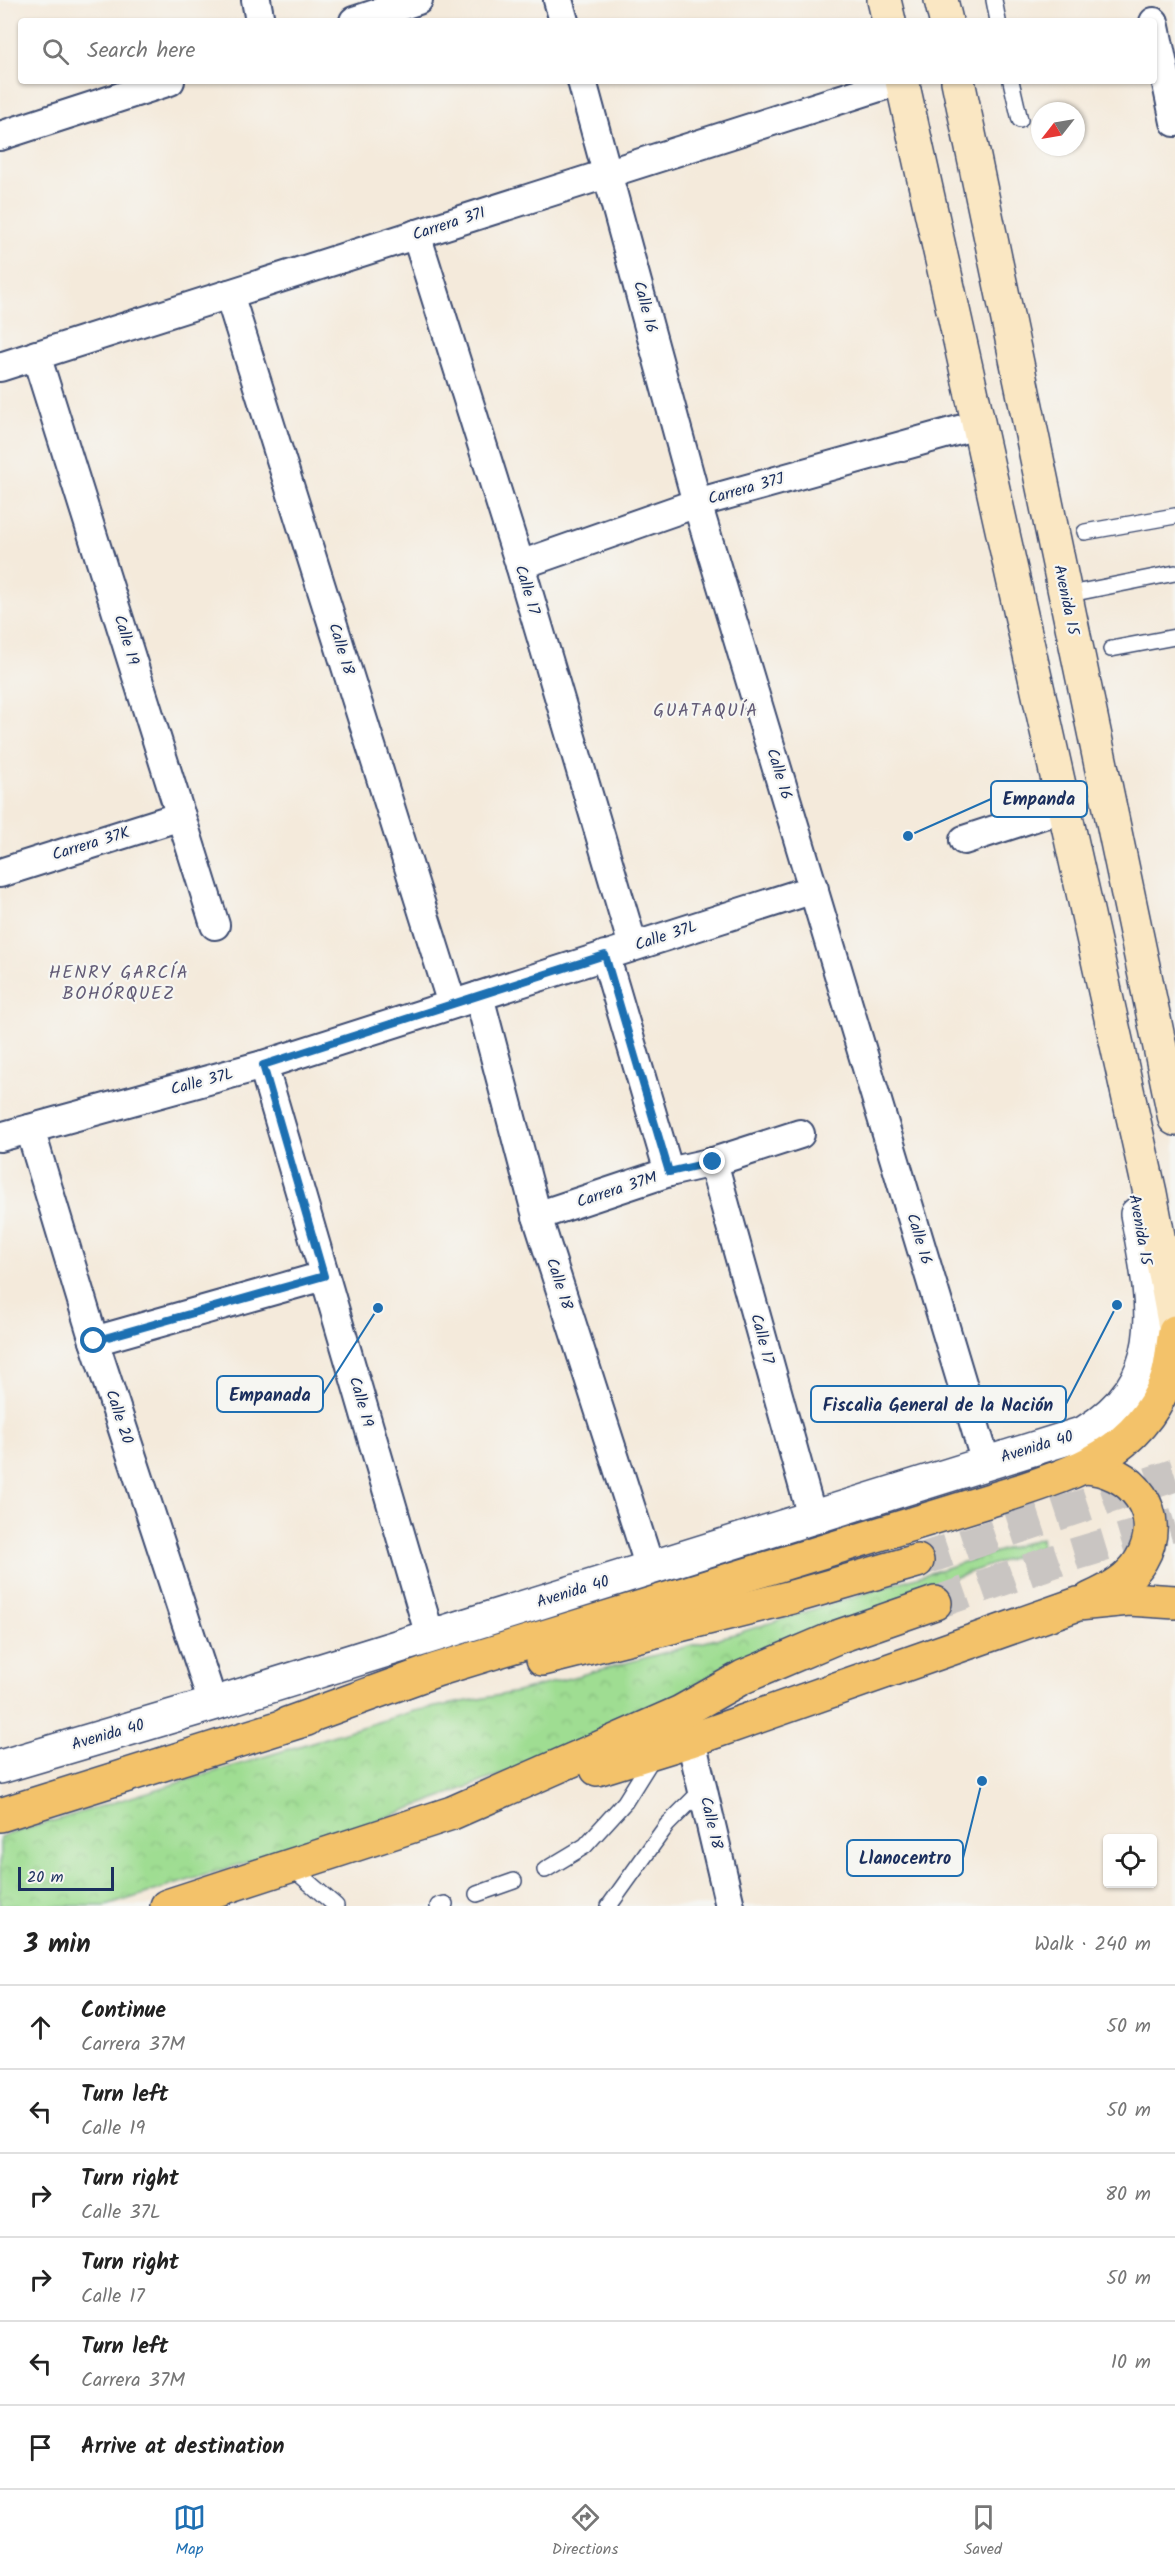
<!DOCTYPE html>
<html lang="en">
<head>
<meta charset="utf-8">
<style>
  :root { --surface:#fff; --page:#f6f6f6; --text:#222; --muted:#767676; --line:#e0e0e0; --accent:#1f6fb2 }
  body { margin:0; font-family:Kalam,sans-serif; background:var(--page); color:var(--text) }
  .controls { position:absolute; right:18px; bottom:18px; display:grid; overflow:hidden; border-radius:6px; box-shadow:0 2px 4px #0004 }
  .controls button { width:54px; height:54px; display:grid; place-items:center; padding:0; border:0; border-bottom:2px solid var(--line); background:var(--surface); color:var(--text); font:30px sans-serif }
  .compass { position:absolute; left:1031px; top:102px; width:54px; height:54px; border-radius:50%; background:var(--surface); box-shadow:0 2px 4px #0004; rotate:239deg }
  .scale { position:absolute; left:18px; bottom:15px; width:96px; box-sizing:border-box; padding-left:6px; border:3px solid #1b2f5e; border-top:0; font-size:16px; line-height:21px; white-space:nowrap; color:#1b2f5e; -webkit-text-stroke:4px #f6f6f2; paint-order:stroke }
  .stop { position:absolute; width:18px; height:18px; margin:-14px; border:4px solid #1f6fb2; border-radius:50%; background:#fff }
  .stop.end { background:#1f6fb2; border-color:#fff; box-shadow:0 2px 6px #0008 }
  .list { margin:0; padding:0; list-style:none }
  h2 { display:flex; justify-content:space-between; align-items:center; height:78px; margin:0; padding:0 24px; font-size:26px }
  h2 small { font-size:20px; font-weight:400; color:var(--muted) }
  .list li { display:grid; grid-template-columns:39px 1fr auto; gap:18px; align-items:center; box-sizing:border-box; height:84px; padding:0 24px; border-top:2px solid var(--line) }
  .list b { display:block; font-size:22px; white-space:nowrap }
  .list p { margin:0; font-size:20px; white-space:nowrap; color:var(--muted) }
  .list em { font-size:20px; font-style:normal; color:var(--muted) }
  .icon { flex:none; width:33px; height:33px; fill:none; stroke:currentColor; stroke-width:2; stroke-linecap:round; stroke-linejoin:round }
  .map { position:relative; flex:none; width:1175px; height:1906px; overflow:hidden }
  .search { position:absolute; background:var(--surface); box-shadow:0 2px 4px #0004; left:18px; right:18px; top:18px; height:66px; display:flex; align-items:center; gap:15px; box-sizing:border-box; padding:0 21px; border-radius:6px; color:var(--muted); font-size:22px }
  .sheet { height:582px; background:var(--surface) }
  nav { display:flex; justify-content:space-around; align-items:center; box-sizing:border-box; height:84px; border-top:2px solid var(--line); background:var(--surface); font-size:16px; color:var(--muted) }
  nav a { display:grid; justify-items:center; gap:3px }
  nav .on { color:var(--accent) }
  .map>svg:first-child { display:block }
  .park { fill:url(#park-crowns); stroke:#5d8678; stroke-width:1.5 }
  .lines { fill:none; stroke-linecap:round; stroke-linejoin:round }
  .trunk-tunnel { stroke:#c9c5c2; stroke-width:33; stroke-dasharray:33 16; stroke-linecap:butt }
  .service-casing { stroke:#3c4b71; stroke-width:18 }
  .minor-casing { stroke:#3c4b71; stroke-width:32 }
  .tertiary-casing { stroke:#3c4b71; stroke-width:36 }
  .secondary-casing { stroke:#3c4b71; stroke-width:36 }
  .trunk-casing { stroke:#3c4b71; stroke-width:36 }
  .service { stroke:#fff; stroke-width:15 }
  .minor { stroke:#fff; stroke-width:28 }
  .tertiary { stroke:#fff; stroke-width:33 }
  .secondary { stroke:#fae7c3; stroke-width:33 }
  .trunk { stroke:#f3c26a; stroke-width:33 }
  .route { stroke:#1f6fb2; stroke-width:8 }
  .labels { text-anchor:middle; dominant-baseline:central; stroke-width:4.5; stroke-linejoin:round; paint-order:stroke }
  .street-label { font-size:16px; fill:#1b2f5e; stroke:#f6f6f2 }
  .neighbourhood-label { font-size:18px; letter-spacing:1.5px; fill:#635c77; stroke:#f6f6f2 }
  .leader { fill:none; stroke:#1f6fb2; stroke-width:2 }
  .callout-dot { fill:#1f6fb2; stroke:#f6f6f2; stroke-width:2 }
  .callout { fill:#f6f6f2; stroke:#1f6fb2; stroke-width:2 }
  .callout-label { font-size:18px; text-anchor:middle; font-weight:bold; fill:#1b2f5e }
</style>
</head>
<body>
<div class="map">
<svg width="1175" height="1906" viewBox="0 0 1175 1906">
  <defs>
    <pattern id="park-crowns" width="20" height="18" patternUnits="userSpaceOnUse" patternTransform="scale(1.5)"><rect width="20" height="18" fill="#9fdd92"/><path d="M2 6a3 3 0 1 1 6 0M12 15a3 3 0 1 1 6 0" fill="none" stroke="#88be80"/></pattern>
  </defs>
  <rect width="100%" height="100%" fill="#f6f6f2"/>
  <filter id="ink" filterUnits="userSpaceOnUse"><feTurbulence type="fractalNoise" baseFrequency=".0167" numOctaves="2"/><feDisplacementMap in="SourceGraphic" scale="12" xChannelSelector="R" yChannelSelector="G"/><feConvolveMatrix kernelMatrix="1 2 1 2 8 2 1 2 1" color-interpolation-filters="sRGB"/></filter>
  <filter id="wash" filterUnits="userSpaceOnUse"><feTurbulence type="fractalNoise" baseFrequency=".008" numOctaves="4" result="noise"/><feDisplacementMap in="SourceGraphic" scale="24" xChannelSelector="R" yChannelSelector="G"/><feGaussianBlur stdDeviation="1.35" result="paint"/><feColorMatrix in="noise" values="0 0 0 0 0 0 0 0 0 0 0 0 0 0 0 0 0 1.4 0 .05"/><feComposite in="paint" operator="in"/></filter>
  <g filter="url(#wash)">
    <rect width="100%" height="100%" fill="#f4eadb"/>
    <polygon class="park" points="1041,1538 1042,1547 931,1586 706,1679 600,1738 363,1826 106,1906 0,1906 0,1837 414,1711 517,1692 738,1633"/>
  </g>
  <g filter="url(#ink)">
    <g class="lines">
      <g class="trunk-tunnel">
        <polyline points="917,1561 1175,1475"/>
        <polyline points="935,1603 1069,1556 1175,1524"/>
      </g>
      <defs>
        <g id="service">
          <polyline points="994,0 998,21"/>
          <polyline points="1011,81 1020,120"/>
          <polyline points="1085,532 1175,516"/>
          <polyline points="1065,595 1175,573"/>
          <polyline points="1111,649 1175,637"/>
          <polyline points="291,1867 336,1906"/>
          <polyline points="545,1870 585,1846 625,1802 655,1754"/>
          <polyline points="477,1894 514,1881"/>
          <polyline points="438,1906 445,1904"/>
          <polyline points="609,1906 667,1825 703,1789"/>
        </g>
        <g id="minor">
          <polyline points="256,0 260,21"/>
          <polyline points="558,0 564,21"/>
          <polyline points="354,21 418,0"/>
          <polyline points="1154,22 1175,122"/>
          <polyline points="582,81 697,503 986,1463"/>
          <polyline points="0,136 170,81"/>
          <polyline points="416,234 520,565 633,946"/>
          <polyline points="229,294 452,1004"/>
          <polyline points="36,355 215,925"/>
          <polyline points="0,367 898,81"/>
          <polyline points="520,565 697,503 977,425"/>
          <polyline points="964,840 1062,808"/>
          <polyline points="0,873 181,816"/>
          <polyline points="605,955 669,1172"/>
          <polyline points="479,996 537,1216 650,1568"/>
          <polyline points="263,1065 430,1636"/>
          <polyline points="30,1129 94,1341 213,1704"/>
          <polyline points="0,1137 263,1065 814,889"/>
          <polyline points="713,1162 812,1517"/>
          <polyline points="537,1216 669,1172 713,1162 800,1134"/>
          <polyline points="94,1341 324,1276"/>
          <polyline points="691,1740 730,1906"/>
        </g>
        <path id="tertiary" d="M0 1767 213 1704 1084 1433C1173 1379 1153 1302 1137 1214"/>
        <g id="secondary">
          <polyline points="884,0 889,21"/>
          <polyline points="941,0 946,21"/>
          <polyline points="902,81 1150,1193 1175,1327"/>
          <polyline points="958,81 1175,1119"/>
        </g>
        <g id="trunk">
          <path d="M1083 1467C1132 1468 1168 1514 1141 1560 1130 1579 1110 1590 1090 1599"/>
          <polyline points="543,1659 792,1597 917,1561"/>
          <path d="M287 1724 436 1670 1010 1494C1077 1472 1137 1453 1166 1382 1172 1368 1172 1348 1175 1332"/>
          <polyline points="597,1769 691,1740 1078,1604 1129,1599 1175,1602"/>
          <polyline points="0,1815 307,1719"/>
          <polyline points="167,1906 452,1813 681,1712 743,1677 837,1637 935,1603"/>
        </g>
      </defs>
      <use href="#service" class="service-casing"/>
      <use href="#minor" class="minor-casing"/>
      <use href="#tertiary" class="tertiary-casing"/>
      <use href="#secondary" class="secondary-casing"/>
      <use href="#trunk" class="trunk-casing"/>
      <use href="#service" class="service"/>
      <use href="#minor" class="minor"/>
      <use href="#tertiary" class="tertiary"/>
      <use href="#secondary" class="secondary"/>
      <use href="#trunk" class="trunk"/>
    </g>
  </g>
  <g class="lines" filter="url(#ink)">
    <polyline class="route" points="94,1341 324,1276 263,1065 605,955 669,1172 713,1162"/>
  </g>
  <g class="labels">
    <g class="street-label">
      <text transform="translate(449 224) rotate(-18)">Carrera 37I</text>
      <text transform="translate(645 307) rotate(75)">Calle 16</text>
      <text transform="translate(746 489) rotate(-16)">Carrera 37J</text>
      <text transform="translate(527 590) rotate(73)">Calle 17</text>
      <text transform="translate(1066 600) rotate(78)">Avenida 15</text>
      <text transform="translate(126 640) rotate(73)">Calle 19</text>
      <text transform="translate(341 649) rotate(73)">Calle 18</text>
      <text transform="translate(779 774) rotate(73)">Calle 16</text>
      <text transform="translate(91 844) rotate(-17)">Carrera 37K</text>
      <text transform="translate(666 936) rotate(-18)">Calle 37L</text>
      <text transform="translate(202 1082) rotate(-15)">Calle 37L</text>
      <text transform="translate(617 1190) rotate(-18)">Carrera 37M</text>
      <text transform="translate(1140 1230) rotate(80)">Avenida 15</text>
      <text transform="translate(919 1239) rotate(73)">Calle 16</text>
      <text transform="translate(559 1284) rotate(72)">Calle 18</text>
      <text transform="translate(762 1339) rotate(75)">Calle 17</text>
      <text transform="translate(361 1402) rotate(74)">Calle 19</text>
      <text transform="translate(119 1417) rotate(72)">Calle 20</text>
      <text transform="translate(1037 1447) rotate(-17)">Avenida 40</text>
      <text transform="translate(573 1592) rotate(-17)">Avenida 40</text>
      <text transform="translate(108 1735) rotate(-16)">Avenida 40</text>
      <text transform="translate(711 1823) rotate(77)">Calle 18</text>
    </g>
    <g class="neighbourhood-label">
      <text x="706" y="711">GUATAQUÍA</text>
      <text x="119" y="973">HENRY GARCÍA<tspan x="119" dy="21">BOHÓRQUEZ</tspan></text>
    </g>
  </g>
  <path class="leader" d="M908 836L991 799M378 1308L323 1394M1117 1305L1066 1404M982 1781L963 1858"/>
  <g class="callout-dot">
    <circle cx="908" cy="836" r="6"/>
    <circle cx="378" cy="1308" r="6"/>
    <circle cx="1117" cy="1305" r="6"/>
    <circle cx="982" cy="1781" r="6"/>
  </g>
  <g class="callout">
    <rect x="991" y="781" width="96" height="36" rx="6"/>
    <rect x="217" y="1376" width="106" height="36" rx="6"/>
    <rect x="811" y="1386" width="255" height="36" rx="6"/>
    <rect x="847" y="1840" width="116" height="36" rx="6"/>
  </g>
  <g class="callout-label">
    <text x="1039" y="805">Empanda</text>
    <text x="270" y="1401">Empanada</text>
    <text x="938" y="1411">Fiscalia General de la Nación</text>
    <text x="905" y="1864">Llanocentro</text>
  </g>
</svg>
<div class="controls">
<button><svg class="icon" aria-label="locate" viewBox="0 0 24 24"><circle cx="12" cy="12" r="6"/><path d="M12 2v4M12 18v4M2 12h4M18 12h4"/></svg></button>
</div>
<svg class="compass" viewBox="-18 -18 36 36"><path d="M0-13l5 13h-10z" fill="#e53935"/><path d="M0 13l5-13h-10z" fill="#767676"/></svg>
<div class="scale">20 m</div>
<div class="stop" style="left:94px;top:1341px"></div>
<div class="stop end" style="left:713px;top:1162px"></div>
<div class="search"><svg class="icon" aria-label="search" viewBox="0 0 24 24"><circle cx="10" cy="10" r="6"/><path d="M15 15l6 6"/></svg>Search here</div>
</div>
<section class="sheet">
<h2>3 min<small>Walk · 240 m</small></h2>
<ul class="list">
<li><svg class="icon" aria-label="ahead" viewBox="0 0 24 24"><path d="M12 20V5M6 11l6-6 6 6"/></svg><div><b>Continue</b><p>Carrera 37M</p></div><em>50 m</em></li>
<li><svg class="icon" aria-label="left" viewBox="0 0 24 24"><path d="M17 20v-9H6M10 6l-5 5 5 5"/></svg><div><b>Turn left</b><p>Calle 19</p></div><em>50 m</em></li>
<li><svg class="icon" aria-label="right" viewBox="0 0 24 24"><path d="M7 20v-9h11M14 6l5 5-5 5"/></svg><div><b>Turn right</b><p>Calle 37L</p></div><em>80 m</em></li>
<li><svg class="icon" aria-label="right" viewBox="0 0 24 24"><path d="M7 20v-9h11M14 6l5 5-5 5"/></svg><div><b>Turn right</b><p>Calle 17</p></div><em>50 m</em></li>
<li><svg class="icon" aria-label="left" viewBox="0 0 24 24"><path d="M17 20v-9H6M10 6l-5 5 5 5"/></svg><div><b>Turn left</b><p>Carrera 37M</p></div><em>10 m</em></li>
<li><svg class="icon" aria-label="arrive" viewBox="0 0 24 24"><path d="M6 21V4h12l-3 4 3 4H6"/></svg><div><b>Arrive at destination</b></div></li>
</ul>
</section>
<nav>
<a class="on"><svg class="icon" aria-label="map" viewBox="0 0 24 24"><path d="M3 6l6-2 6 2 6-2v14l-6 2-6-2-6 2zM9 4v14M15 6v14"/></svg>Map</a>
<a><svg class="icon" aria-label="directions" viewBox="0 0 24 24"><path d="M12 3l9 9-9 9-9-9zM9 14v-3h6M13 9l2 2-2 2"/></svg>Directions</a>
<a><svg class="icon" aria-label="saved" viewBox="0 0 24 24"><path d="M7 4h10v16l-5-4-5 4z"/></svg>Saved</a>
</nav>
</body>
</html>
